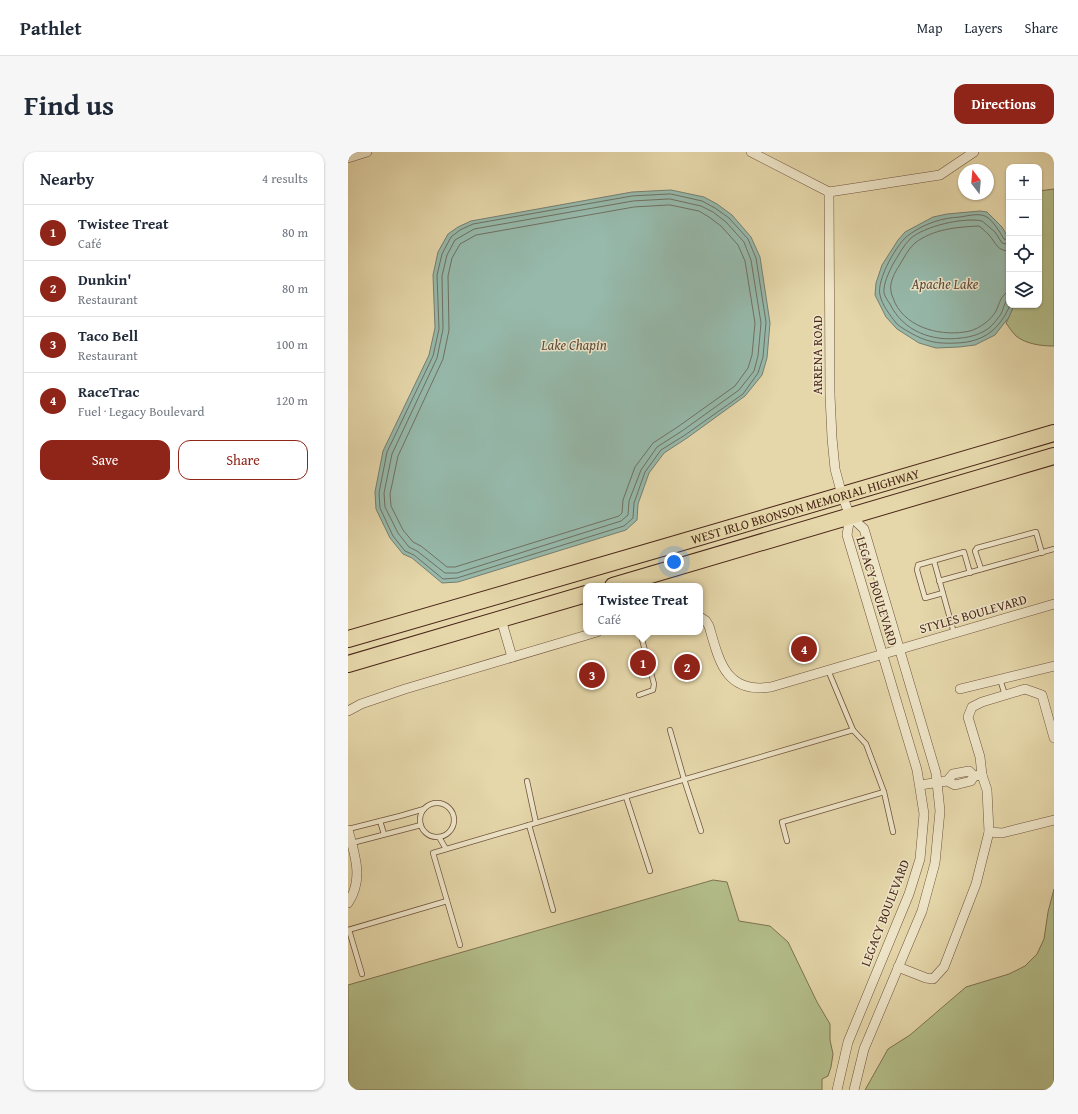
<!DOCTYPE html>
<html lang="en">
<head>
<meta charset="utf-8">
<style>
  :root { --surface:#fff; --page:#f6f6f7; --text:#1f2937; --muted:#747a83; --line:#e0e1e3; --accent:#8f2418 }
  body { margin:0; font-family:"Gentium Book Plus",serif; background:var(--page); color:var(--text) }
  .controls { position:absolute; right:12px; top:12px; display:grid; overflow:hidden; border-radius:8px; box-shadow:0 1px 3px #0004 }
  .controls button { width:36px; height:36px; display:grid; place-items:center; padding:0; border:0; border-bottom:1px solid var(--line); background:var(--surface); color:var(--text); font:20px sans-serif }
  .compass { position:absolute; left:610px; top:12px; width:36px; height:36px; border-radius:50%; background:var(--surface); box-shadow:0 1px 3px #0004; rotate:344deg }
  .you { position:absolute; left:326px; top:410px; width:14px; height:14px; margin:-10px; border:3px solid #fff; border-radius:50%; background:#1a73e8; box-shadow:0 0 0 6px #1a73e833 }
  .badge { display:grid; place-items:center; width:26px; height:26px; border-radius:50%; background:var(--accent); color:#fff; font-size:13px; font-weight:700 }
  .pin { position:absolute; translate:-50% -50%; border:2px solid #fff; box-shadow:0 1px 4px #0006 }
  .popup { position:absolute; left:235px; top:431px; width:120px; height:52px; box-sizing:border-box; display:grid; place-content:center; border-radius:8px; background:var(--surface); filter:drop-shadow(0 1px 3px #0005); font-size:13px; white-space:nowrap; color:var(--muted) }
  .popup b { font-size:15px; color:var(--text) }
  .popup::after { content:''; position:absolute; left:50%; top:100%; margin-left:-8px; border:8px solid transparent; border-top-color:var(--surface) }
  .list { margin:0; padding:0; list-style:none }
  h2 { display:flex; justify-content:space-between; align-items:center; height:52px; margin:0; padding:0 16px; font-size:17px }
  h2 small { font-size:13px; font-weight:400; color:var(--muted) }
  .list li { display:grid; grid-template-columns:26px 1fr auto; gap:12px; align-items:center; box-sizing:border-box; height:56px; padding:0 16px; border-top:1px solid var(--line) }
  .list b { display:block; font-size:15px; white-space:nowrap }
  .list p { margin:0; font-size:13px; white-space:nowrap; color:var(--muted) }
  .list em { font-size:13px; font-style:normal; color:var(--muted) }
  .actions { display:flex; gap:8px; padding:12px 16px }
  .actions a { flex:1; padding:9px 0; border:1px solid var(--accent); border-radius:12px; text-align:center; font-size:14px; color:var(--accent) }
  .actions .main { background:var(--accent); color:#fff }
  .icon { flex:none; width:22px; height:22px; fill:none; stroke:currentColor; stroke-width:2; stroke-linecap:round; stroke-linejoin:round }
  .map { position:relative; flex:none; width:706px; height:938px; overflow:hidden; border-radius:12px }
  header { display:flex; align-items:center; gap:24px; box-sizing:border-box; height:56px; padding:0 20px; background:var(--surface); border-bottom:1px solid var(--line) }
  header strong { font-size:19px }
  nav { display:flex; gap:22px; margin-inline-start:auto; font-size:14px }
  .intro { display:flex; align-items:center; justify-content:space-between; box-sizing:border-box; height:96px; padding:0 24px }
  h1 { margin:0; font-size:28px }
  .button { padding:10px 18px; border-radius:12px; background:var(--accent); color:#fff; font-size:14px; font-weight:700 }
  main { display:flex; gap:24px; padding:0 24px }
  aside { flex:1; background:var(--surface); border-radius:12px; box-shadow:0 1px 3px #0004 }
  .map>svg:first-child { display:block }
  .green { fill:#b3be8a; stroke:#7e7252 }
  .water { fill:#96b9ab; stroke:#777e71 }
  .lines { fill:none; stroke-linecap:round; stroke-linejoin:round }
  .shore { stroke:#707062; stroke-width:1 }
  .lane-casing { stroke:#70523d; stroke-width:6 }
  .street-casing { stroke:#70523d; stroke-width:10 }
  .highway-casing { stroke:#492619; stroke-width:18 }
  .lane { stroke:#eee5c8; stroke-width:4.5 }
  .street { stroke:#eee5c8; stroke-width:9 }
  .highway { stroke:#e5d7aa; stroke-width:16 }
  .labels { text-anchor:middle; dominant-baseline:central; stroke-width:3; stroke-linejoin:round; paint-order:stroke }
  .street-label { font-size:13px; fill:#492619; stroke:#eee5c8 }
  .water-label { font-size:14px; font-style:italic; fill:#5c4b3e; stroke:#eee5c8 }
</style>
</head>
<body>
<header>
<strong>Pathlet</strong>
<nav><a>Map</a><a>Layers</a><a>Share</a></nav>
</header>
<div class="intro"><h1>Find us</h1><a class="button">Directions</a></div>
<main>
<aside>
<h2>Nearby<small>4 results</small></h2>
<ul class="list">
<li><span class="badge">1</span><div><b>Twistee Treat</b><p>Café</p></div><em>80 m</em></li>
<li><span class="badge">2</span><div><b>Dunkin'</b><p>Restaurant</p></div><em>80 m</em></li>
<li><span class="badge">3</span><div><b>Taco Bell</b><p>Restaurant</p></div><em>100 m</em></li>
<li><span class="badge">4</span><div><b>RaceTrac</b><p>Fuel · Legacy Boulevard</p></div><em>120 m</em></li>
</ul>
<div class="actions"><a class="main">Save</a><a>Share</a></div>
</aside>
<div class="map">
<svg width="706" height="938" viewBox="0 0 706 938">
  <rect width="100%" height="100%" fill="#e5d7aa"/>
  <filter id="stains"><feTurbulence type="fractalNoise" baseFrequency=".005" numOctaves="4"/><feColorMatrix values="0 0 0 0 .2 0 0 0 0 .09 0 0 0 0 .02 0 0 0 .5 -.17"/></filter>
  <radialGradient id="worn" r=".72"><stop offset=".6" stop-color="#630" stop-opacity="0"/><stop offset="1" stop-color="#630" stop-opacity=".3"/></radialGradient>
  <g class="green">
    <path d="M706 37V194C693 194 678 192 668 184 664 180 661 175 658 171L661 165 666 153H691V39Z"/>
    <polygon points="365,728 379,730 391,769 422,774 440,790 469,850 482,872 482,888 485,902 483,915 480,924 474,927 474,938 0,938 0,833"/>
    <polygon points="706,737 706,938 517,938 540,897 562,883 618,835 661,822 677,814 689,802 696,787 700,760"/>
  </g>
  <g class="water">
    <polygon points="323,38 356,45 369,52 384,63 403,85 412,105 422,171 419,206 414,223 397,244 339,286 316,301 301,321 290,352 289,368 278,378 110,430 94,431 64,406 55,402 42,386 28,357 27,340 35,299 81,203 87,176 85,123 90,100 100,82 110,75 123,69 284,40"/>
    <polygon points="632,59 639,60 654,75 661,87 661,153 666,153 661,165 647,183 627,193 611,195 588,196 571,191 549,177 538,165 527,143 528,131 534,113 550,88 557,80 585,65 599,62"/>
  </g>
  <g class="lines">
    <g class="shore">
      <polygon points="323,42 354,49 367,56 381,66 400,87 408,106 418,170 415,205 410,221 395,242 337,283 313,298 297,320 286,351 285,366 276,374 109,426 95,427 66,403 57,399 45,384 32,356 31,341 39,300 85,204 91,177 89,123 94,102 103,85 112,78 125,72 284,44"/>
      <polygon points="322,47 353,54 365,60 378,70 396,90 403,108 413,171 410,204 406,219 391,238 334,279 309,295 293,318 281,349 280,363 273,369 109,421 97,421 69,399 61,395 50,381 37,355 36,341 44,302 89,206 95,177 94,124 99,103 107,88 126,77 285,49"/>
      <polygon points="322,53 351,59 361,65 373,74 390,93 397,109 407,171 404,203 400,216 387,234 331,274 305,291 287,315 275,348 274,361 271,364 107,415 99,415 73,394 65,390 55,378 43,354 42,342 50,304 95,207 101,178 100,124 104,106 112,92 128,83 286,55"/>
      <path d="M661 88 656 87C651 79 645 68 637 64 630 61 619 64 612 65 594 66 578 71 562 82 550 89 528 128 532 143 534 153 542 163 548 171 552 175 556 177 561 180 578 190 589 192 609 191 636 190 652 177 662 153"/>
      <path d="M661 93 654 91 647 80 634 69C616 65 576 74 562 87 555 94 550 104 545 112 541 120 535 132 536 141 537 145 540 149 542 152 555 179 584 190 613 186 623 185 633 182 641 176 645 173 650 166 653 162 656 156 656 150 661 146"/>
      <path d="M661 99C649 99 648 91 641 83 638 80 635 77 631 74 609 75 585 77 567 91 560 97 556 106 551 114 547 120 541 131 543 139 543 143 546 147 547 151 560 177 595 185 622 179 632 176 643 168 648 159 652 151 652 144 661 139"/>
    </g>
    <defs>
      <g id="lane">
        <polyline points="586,409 606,481"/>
        <polyline points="633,417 627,399 629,396 688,380 694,401"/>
        <polyline points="591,429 706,397"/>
        <polyline points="595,441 577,446 569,418 570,413 616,400 622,421"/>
        <polyline points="480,518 505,578 518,592 536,640 545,680"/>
        <polyline points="652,527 657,543"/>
        <polyline points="291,543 305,538 306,532 292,480"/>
        <polyline points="322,578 336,627 353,679"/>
        <polyline points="179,629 188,671"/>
        <polyline points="278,645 302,719"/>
        <circle cx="89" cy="668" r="17"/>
        <polyline points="32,669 36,682"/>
        <polyline points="181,673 205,758"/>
        <polyline points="0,677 52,664 76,657"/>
        <polyline points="91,685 98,697"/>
        <polyline points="439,689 434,670 536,640"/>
        <polyline points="4,691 73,673"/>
        <polyline points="0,778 99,749"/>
        <polyline points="1,778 14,822"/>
        <polyline points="112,793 85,701 505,578"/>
      </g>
      <g id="street">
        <polyline points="403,0 481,40 592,23 626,0"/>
        <polyline points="0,6 19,0"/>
        <polyline points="481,40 482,243 484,286 487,317 494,343 502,364 516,377 588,621 592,659 587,711 574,759 516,897 506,938"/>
        <path d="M352 465 358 469 361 474C371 508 377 542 423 535L706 452"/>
        <polyline points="153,467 164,505"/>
        <polyline points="612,537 706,514"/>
        <polyline points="0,559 13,552 57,537 249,480"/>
        <polyline points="634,623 632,605 620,565 624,555 634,550 677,537 694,543 706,586"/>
        <polyline points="572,633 599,629 605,622 621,619 626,624 623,629 607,633 599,629"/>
        <path d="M0 678C7 703 16 727 0 751"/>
        <polyline points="641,680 654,681 706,668"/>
        <polyline points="550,815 578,826 585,827 596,815 628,732 641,680 639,638 634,623 626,624"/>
        <polyline points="489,938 500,890 561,742 572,707 576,662 569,618 499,383 502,364"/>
      </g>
      <g id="highway">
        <polyline points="265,434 706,304"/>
        <path id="s1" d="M0 487 314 396 706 281"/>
        <polyline points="0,512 238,442"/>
      </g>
    </defs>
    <use href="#lane" class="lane-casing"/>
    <use href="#street" class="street-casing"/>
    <use href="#highway" class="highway-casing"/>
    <use href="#lane" class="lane"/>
    <use href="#street" class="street"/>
    <use href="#highway" class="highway"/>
  </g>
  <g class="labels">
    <g class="street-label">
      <text transform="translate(469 203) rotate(-90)">ARRENA ROAD</text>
      <text stroke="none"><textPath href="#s1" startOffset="476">WEST IRLO BRONSON MEMORIAL HIGHWAY</textPath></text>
      <text transform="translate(529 439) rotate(73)">LEGACY BOULEVARD</text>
      <text transform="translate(625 462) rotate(-16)">STYLES BOULEVARD</text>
      <text transform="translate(537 761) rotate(-69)">LEGACY BOULEVARD</text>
    </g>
    <g class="water-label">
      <text x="597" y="132">Apache Lake</text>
      <text x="226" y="193">Lake Chapin</text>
    </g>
  </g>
  <rect width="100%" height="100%" filter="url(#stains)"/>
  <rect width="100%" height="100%" fill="url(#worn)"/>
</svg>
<div class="controls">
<button>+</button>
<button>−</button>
<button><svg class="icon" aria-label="locate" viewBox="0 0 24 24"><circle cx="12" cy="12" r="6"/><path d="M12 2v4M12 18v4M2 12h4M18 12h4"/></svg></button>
<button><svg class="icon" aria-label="layers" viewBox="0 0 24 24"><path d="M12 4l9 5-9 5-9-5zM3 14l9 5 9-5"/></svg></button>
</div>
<svg class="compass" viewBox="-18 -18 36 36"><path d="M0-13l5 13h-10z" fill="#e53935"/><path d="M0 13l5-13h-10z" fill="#747a83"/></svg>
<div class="you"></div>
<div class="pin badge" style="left:295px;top:511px">1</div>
<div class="popup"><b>Twistee Treat</b>Café</div>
<div class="pin badge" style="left:339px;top:515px">2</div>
<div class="pin badge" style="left:244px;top:523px">3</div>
<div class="pin badge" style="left:456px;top:497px">4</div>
</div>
</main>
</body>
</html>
